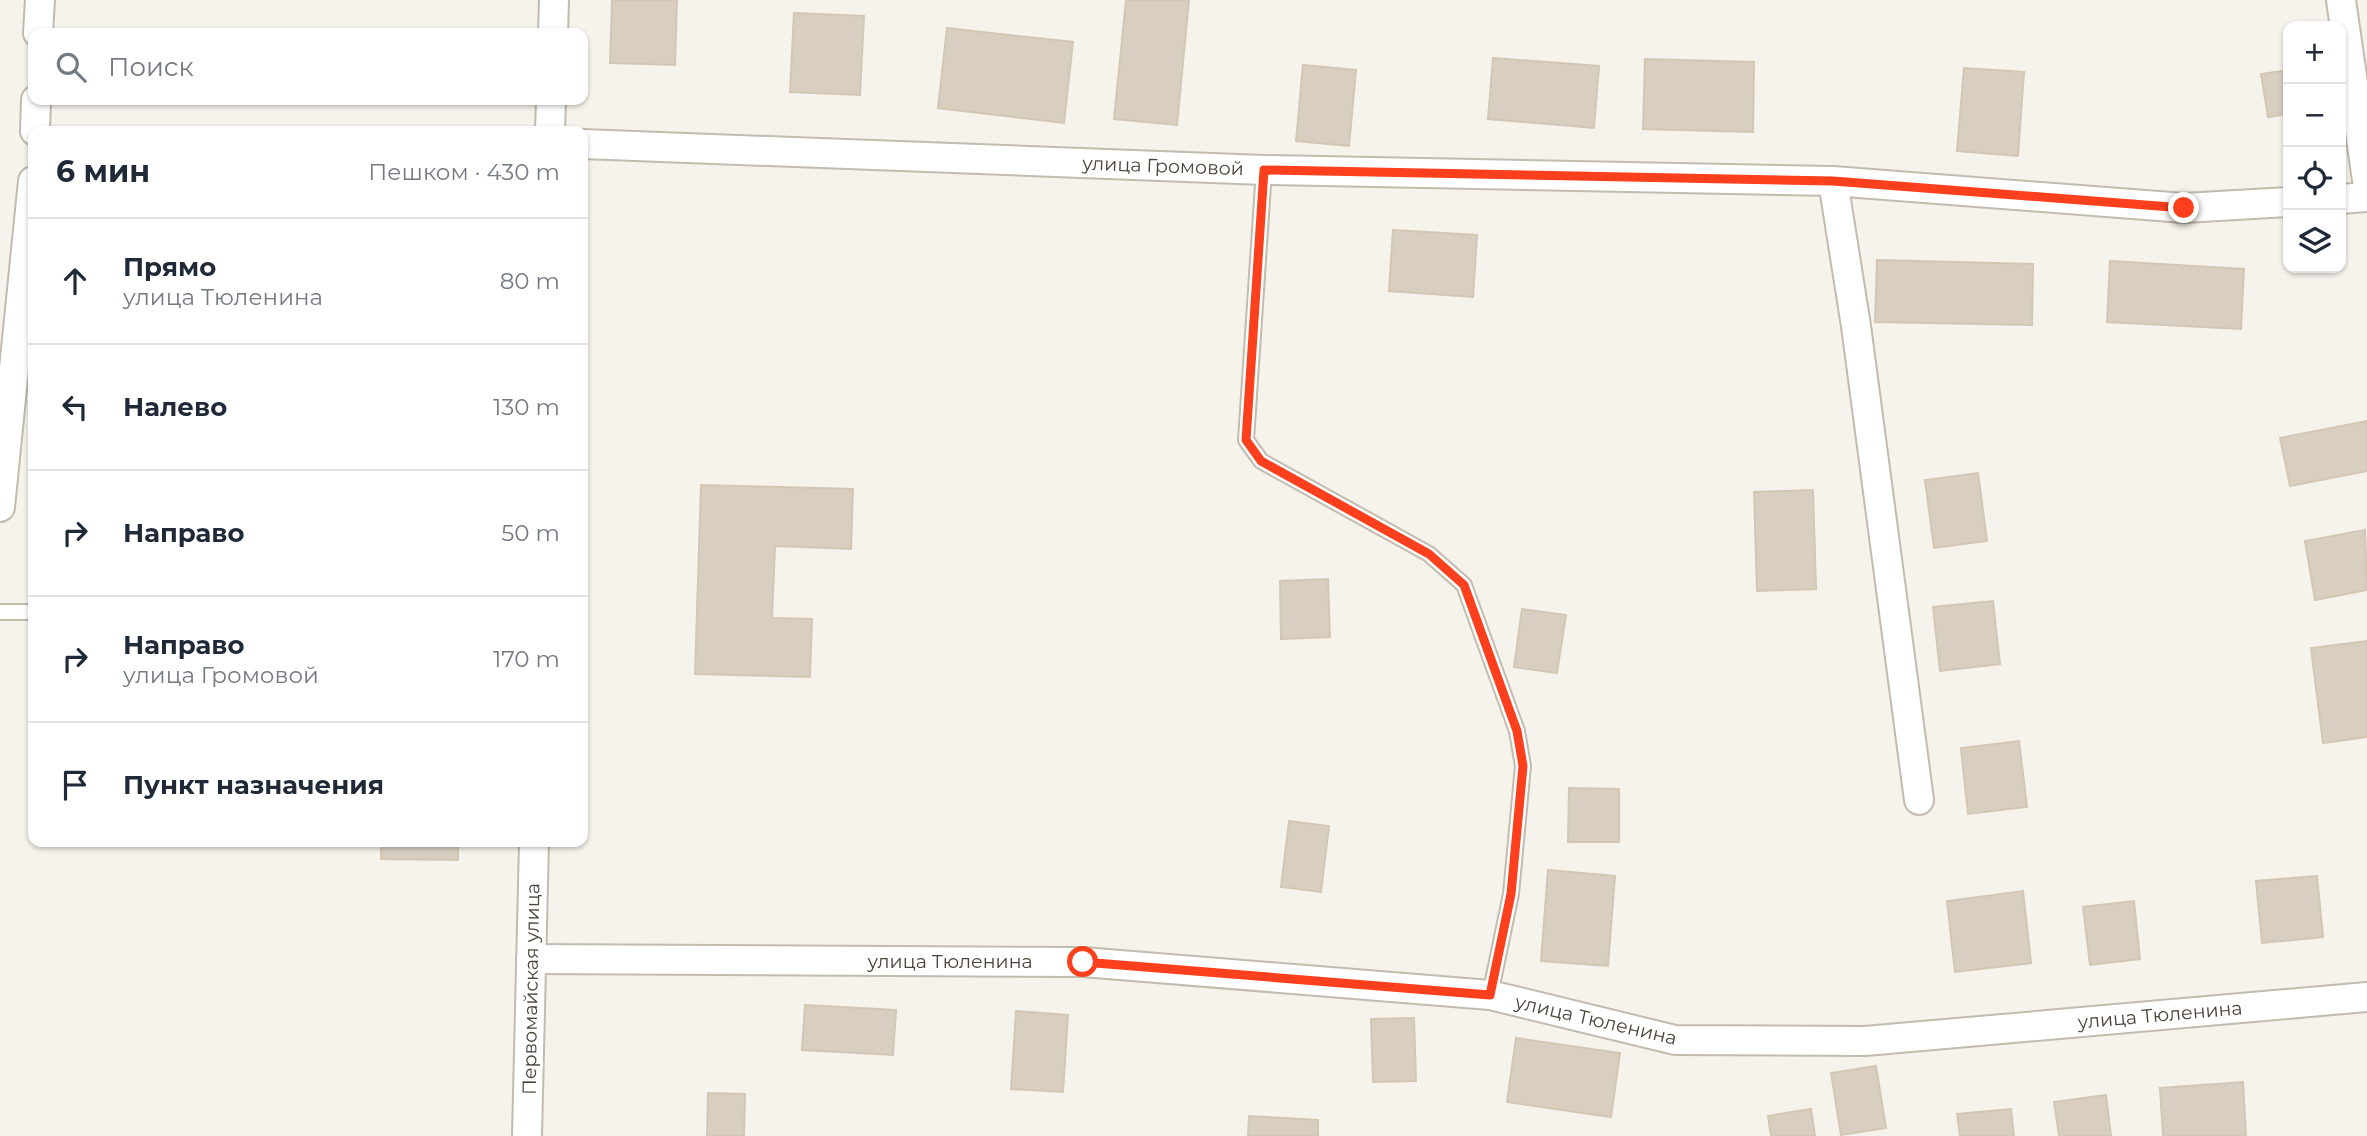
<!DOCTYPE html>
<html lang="ru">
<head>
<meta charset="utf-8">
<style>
  :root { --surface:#fff; --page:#f2f2f3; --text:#1f2937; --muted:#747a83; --line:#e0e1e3 }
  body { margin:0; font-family:Montserrat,sans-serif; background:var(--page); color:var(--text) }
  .controls { position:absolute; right:21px; top:21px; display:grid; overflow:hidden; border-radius:14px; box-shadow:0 2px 5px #0004 }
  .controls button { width:63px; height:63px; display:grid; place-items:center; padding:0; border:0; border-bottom:2px solid var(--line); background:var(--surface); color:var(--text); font:35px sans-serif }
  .stop { position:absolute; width:21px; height:21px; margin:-16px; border:5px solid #fc3f1d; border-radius:50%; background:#fff }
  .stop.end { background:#fc3f1d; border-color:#fff; box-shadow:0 2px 7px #0008 }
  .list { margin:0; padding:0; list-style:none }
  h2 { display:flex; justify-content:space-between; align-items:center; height:91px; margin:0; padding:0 28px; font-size:30px }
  h2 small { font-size:23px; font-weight:400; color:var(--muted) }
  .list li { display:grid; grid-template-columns:46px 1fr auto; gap:21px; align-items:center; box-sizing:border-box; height:126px; padding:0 28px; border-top:2px solid var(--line) }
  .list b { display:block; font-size:26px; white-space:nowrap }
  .list p { margin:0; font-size:23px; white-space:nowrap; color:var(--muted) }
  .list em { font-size:23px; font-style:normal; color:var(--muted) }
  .icon { flex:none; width:38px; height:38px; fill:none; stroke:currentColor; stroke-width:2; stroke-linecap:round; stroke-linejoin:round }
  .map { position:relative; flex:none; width:2367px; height:1136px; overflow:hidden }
  .search { position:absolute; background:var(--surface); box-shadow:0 2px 5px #0004; left:28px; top:28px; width:560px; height:77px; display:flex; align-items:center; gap:18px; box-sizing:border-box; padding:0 24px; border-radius:14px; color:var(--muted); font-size:26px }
  .panel { position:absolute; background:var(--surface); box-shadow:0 2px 5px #0004; left:28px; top:126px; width:560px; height:721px; border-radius:14px }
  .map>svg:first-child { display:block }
  .building { fill:#d8cfc1; stroke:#d3c7b4; stroke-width:2 }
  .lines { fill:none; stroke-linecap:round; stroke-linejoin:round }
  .lane-casing { stroke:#c2bbae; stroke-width:18 }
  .street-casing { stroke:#c2bbae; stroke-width:32 }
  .lane { stroke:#fff; stroke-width:14 }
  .street { stroke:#fff; stroke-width:28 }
  .route { stroke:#fc3f1d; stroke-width:9 }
  .labels { text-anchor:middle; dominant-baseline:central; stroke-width:6; stroke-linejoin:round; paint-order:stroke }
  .street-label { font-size:19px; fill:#4b4439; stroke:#fff }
</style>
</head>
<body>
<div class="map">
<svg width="2367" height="1136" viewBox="0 0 2367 1136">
  <rect width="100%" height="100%" fill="#f6f3ec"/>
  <g class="building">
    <polygon points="612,0 677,0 675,65 610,63"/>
    <polygon points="1126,0 1189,0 1177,125 1114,119"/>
    <polygon points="794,13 864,16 860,95 790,92"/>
    <polygon points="947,28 1073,42 1064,123 938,108"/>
    <polygon points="1493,58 1599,66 1594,128 1488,119"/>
    <polygon points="1645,59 1754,62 1753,132 1643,129"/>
    <polygon points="1303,65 1356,70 1349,146 1296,141"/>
    <polygon points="1964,68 2024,72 2018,156 1957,151"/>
    <polygon points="2288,70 2288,114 2268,117 2261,74"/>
    <polygon points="1393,230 1477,235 1473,297 1389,291"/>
    <polygon points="1877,260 2033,264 2032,325 1875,322"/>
    <polygon points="2110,261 2244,269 2241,329 2107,322"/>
    <polygon points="2367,421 2367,471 2290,486 2280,438"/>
    <polygon points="1978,473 1987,541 1934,548 1925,480"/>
    <polygon points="701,485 853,489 851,549 775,546 772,618 812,619 810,677 695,674"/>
    <polygon points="1813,490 1816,589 1757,591 1754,492"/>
    <polygon points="2365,530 2367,590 2315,600 2305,541"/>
    <polygon points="1328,579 1330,637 1281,639 1280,581"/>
    <polygon points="1993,601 2000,664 1940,671 1933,607"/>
    <polygon points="1522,609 1566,615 1557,673 1514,667"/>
    <polygon points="2367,641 2367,737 2323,743 2311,648"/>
    <polygon points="2019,741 2027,807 1968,814 1961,748"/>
    <polygon points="1569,788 1619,789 1619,842 1568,842"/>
    <polygon points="1289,821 1329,826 1321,892 1281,887"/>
    <polygon points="381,842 458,842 458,860 381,859"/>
    <polygon points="1548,870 1615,876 1608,966 1541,961"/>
    <polygon points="2317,876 2323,937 2262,943 2256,881"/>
    <polygon points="2023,891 2031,963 1955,972 1947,901"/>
    <polygon points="2134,901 2140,959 2090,965 2083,907"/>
    <polygon points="805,1005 896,1010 893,1055 802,1050"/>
    <polygon points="1016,1011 1068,1015 1063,1092 1011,1089"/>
    <polygon points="1414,1018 1416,1081 1373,1082 1371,1019"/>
    <polygon points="1516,1038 1620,1053 1611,1117 1507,1102"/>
    <polygon points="1876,1066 1886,1128 1841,1135 1831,1073"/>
    <polygon points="2243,1082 2246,1136 2163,1136 2160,1088"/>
    <polygon points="708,1093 745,1094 744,1136 707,1136"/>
    <polygon points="2106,1095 2111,1136 2059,1136 2054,1102"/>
    <polygon points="1811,1109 1815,1136 1771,1136 1768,1116"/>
    <polygon points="2011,1109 2014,1136 1960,1136 1957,1114"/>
    <polygon points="1249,1116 1318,1120 1318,1136 1248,1136"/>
  </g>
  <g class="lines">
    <defs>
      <g id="lane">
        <polyline points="1264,170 1246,440 1261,461 1429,554 1464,585 1517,731 1523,766 1511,894 1490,995"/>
        <polyline points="0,612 33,612"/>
      </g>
      <g id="street">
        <polyline points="2341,0 2367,180"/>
        <polyline points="38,33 40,0"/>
        <polyline points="553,33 554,0"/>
        <polyline points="35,131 36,100"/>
        <polyline points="550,131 551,100"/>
        <polyline points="583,144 1264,170 1833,181 2184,208 2288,202"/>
        <polyline points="1833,181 1856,326 1919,800"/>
        <polyline points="2341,199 2367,197"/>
        <polyline points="0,507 33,181"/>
        <polyline points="531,959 1083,962 1490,995 1675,1040 1865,1041 2367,997"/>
        <polyline points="527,1136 534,842"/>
      </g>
    </defs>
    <use href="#lane" class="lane-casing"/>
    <use href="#street" class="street-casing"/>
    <use href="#lane" class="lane"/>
    <use href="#street" class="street"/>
  </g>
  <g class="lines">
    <polyline class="route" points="1083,962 1490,995 1511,894 1523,766 1517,731 1464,585 1429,554 1261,461 1246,440 1264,170 1833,181 2184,208"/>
  </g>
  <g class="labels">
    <g class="street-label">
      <text transform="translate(1163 166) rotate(2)">улица Громовой</text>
      <text x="950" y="961">улица Тюленина</text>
      <text transform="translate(531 989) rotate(-89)">Первомайская улица</text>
      <text transform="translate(2160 1015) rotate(-5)">улица Тюленина</text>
      <text transform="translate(1596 1020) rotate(13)">улица Тюленина</text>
    </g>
  </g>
</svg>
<div class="controls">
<button>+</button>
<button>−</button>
<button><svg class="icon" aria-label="locate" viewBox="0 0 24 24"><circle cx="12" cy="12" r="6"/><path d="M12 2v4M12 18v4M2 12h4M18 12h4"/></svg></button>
<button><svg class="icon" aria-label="layers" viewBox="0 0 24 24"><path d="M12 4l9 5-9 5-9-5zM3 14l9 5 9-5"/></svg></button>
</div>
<div class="stop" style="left:1083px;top:962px"></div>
<div class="stop end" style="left:2184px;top:208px"></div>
<div class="search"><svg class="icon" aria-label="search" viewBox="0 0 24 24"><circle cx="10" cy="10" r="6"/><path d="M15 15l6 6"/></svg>Поиск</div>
<section class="panel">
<h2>6 мин<small>Пешком · 430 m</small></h2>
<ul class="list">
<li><svg class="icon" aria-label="ahead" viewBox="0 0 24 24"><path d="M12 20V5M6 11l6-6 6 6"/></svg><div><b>Прямо</b><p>улица Тюленина</p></div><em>80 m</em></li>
<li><svg class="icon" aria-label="left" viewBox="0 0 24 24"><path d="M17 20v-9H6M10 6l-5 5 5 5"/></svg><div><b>Налево</b></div><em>130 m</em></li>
<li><svg class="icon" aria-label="right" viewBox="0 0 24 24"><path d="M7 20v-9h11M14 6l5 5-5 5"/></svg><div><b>Направо</b></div><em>50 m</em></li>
<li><svg class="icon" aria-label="right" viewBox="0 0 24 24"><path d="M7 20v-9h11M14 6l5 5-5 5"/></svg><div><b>Направо</b><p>улица Громовой</p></div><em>170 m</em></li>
<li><svg class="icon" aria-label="arrive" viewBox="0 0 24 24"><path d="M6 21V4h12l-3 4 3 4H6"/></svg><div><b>Пункт назначения</b></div></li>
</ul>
</section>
</div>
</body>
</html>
